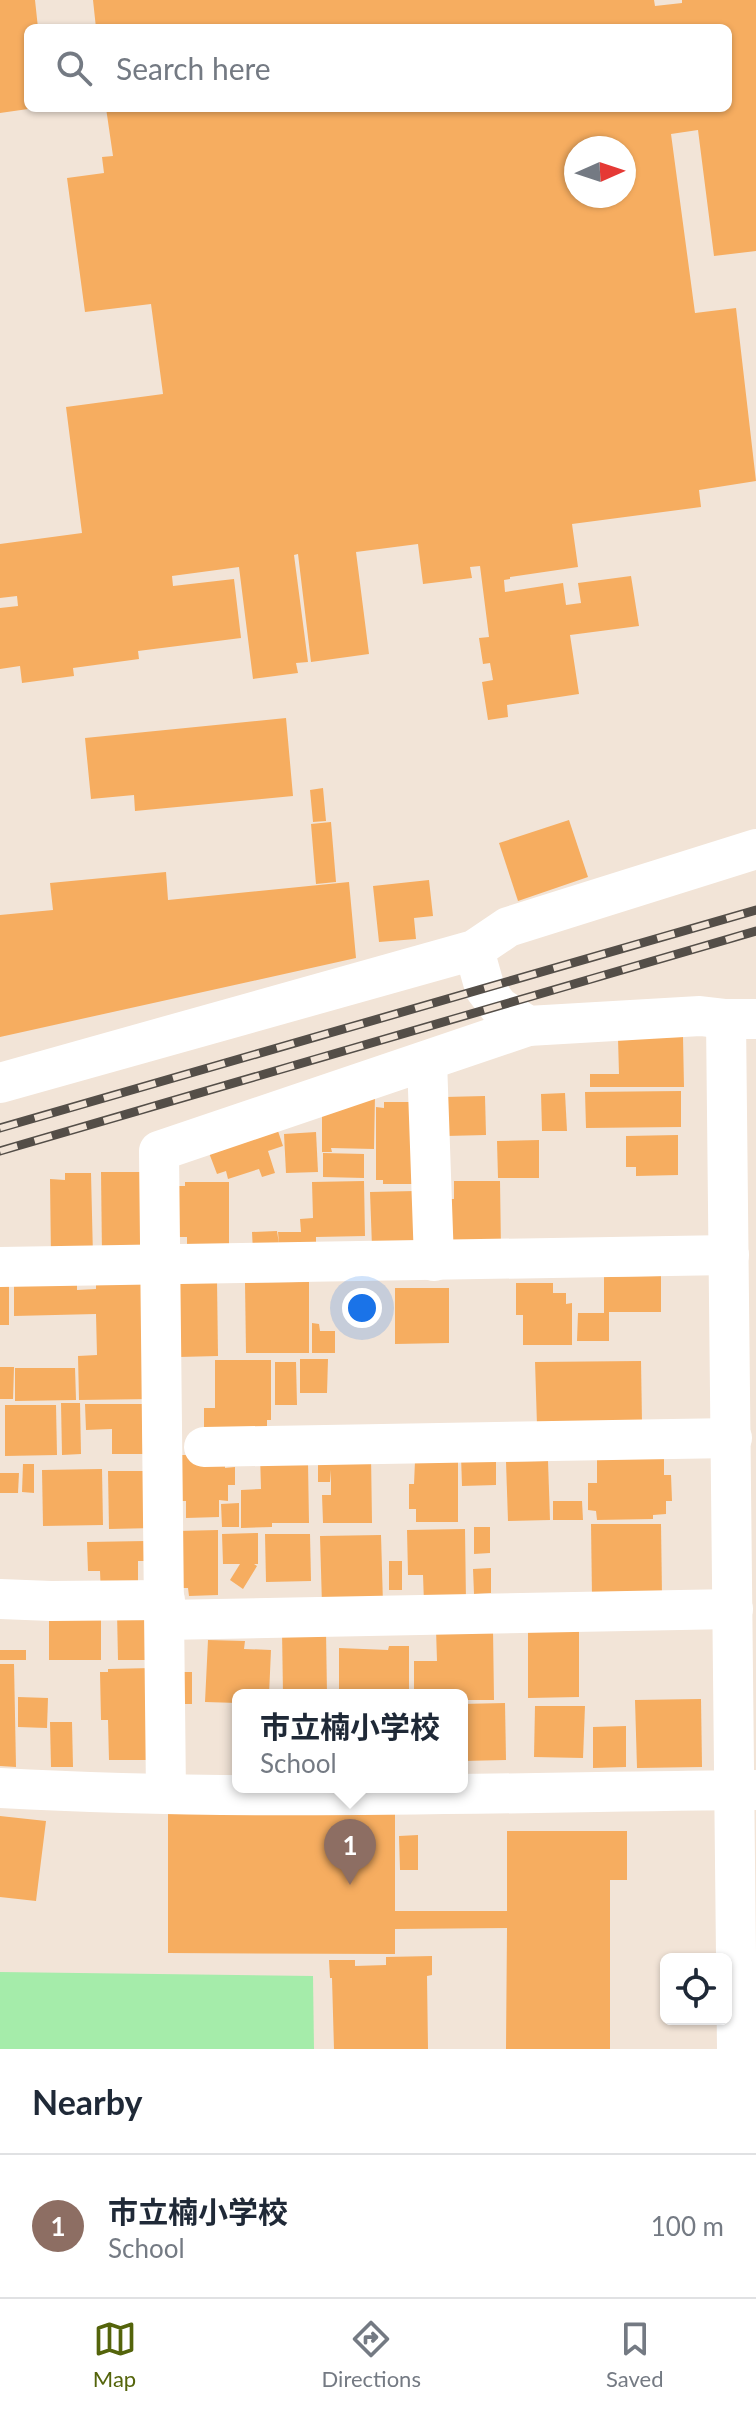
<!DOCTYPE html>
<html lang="en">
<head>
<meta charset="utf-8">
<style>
  :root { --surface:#fff; --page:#f2f2f3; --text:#1f2937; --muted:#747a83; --line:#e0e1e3; --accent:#54640b }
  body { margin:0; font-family:Lato,"Noto Sans JP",sans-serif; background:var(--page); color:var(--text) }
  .controls { position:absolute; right:24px; bottom:24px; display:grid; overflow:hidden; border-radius:12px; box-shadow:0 2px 6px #0004 }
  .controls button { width:72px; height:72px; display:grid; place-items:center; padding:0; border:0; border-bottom:2px solid var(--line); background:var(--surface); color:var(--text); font:40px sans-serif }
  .compass { position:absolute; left:564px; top:136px; width:72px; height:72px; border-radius:50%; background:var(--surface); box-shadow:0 2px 6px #0004; rotate:87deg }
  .you { position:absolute; left:362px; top:1308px; width:28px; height:28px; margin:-20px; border:6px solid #fff; border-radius:50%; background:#1a73e8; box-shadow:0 0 0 12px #1a73e833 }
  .badge { display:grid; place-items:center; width:52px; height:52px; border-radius:50%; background:var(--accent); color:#fff; font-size:26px; font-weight:700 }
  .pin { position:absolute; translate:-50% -66px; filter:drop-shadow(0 2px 4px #0008) }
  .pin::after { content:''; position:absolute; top:42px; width:28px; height:24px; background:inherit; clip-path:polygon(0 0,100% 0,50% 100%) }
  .popup { position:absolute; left:232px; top:1689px; width:236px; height:104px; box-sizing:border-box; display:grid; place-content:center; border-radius:12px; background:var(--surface); filter:drop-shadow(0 2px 6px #0005); font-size:26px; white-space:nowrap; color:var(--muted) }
  .popup b { font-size:30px; color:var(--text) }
  .popup::after { content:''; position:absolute; left:50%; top:100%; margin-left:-16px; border:16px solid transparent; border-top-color:var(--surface) }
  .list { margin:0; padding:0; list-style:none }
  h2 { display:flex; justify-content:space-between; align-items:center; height:104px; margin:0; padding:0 32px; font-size:34px }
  h2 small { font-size:26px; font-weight:400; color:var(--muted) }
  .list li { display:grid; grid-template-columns:52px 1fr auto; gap:24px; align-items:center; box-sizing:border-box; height:144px; padding:0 32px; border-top:2px solid var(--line) }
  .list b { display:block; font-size:30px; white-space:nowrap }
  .list p { margin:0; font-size:26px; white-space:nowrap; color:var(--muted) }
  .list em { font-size:26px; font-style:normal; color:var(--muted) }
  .icon { flex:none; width:44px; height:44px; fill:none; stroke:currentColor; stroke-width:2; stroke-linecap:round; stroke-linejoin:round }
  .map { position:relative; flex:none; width:756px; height:2049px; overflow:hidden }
  .search { position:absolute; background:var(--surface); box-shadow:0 2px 6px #0004; left:24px; right:24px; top:24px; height:88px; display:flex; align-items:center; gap:20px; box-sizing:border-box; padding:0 28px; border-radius:12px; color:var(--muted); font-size:30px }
  .sheet { height:248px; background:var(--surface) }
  nav { display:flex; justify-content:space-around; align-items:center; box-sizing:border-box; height:112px; border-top:2px solid var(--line); background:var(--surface); font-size:22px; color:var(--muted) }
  nav a { display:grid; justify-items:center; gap:4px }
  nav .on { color:var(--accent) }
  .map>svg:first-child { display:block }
  .green { fill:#a5ecaa }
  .building { fill:#f6ad60; fill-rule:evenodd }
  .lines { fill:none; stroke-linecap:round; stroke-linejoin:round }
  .minor { stroke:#fff; stroke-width:40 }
  .rail-casing { stroke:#544e48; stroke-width:9 }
  .rail { stroke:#f2e4d7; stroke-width:6; stroke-dasharray:18; stroke-linecap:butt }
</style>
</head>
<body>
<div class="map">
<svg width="756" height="2049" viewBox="0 0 756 2049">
  <rect width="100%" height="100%" fill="#f2e4d7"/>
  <polygon class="green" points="0,1972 313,1976 314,2049 0,2049"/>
  <g class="building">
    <polygon points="0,0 35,0 38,28 28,28 28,109 0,113"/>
    <path d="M93 0H654L655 6 682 3V0H756V251L714 256 698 130 671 134 695 313 736 308 756 481 699 490 701 507 572 524 578 567 510 577V579L504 580 505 592 563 583 566 605 581 603 578 583 631 576 639 626 570 635 579 694 507 705 508 717 488 720 482 682 493 680 490 663 483 664 479 638 489 637 480 566 470 567 472 578 423 584 418 544 356 552 369 654 311 662 298 554 294 555 308 662 296 663 298 673 253 679 239 567 172 576 173 586 234 579 241 638 138 651 139 659 73 668 74 676 22 683 20 666 0 669V608L18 606 17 596 0 598V544L82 533 66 407 163 394 151 304 85 312 67 178 104 173 102 157 113 156 106 108H667L668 112 695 108H728V28H685V25L665 28H96ZM576 148H624V196H576Z"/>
    <polygon points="286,718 293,796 135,811 134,795 91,799 85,738"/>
    <polygon points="323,788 326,821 313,822 310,790"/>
    <polygon points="569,820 588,877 518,901 499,843"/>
    <polygon points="331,822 336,882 316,884 311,824"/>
    <polygon points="166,872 168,900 349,882 356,958 0,1037 0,915 53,910 50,883"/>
    <polygon points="429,880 433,916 414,918 416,939 379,942 373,886"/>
    <polygon points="683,1037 684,1087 590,1087 590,1074 619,1074 618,1038"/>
    <polygon points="681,1091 681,1127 586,1128 585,1092"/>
    <polygon points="565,1093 567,1131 542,1131 541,1094"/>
    <polygon points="375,1095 374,1149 331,1148 332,1152 322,1152 322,1109"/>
    <polygon points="485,1096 486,1135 446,1136 445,1097"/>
    <polygon points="384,1102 416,1102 416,1184 383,1184 383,1180 376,1180 376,1107 384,1108"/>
    <polygon points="275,1122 283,1146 268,1151 275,1173 262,1177 259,1169 228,1179 226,1171 217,1174 206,1145"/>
    <polygon points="316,1132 318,1172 286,1173 284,1134"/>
    <polygon points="678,1135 678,1175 636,1176 636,1167 626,1167 626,1136"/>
    <polygon points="539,1140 539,1178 498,1178 497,1141"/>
    <polygon points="323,1153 364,1154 364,1178 323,1177"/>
    <polygon points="101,1172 145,1172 151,1256 102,1256"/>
    <polygon points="65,1173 91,1173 93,1257 51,1258 50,1179 65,1180"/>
    <polygon points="364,1181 365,1236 316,1237 316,1243 253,1252 252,1232 277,1231 279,1244 278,1232 301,1232 300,1219 313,1218 312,1182"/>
    <polygon points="454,1181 500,1181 501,1251 449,1248 448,1199 454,1199"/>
    <polygon points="185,1182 229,1182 229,1248 187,1248 187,1237 178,1237 178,1186 185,1186"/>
    <polygon points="415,1191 417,1246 372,1247 370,1192"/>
    <rect x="0" y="1276" width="9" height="49"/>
    <polygon points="151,1276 152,1399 79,1400 78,1356 97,1355 96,1314 14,1316 14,1283 77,1281 77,1290 96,1289 96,1277"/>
    <polygon points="661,1276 661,1312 609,1312 609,1341 577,1341 578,1313 604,1313 604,1277"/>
    <polygon points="217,1280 218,1356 179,1357 176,1281"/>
    <polygon points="309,1282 309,1353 246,1353 245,1283"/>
    <polygon points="516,1283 553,1283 553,1293 566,1293 566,1304 572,1303 572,1345 523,1345 523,1315 516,1315"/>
    <polygon points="395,1288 449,1288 449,1343 395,1344"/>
    <polygon points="312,1323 319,1324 320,1331 335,1331 335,1353 312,1353"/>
    <polygon points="300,1359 328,1359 327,1393 300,1393"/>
    <polygon points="215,1360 271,1360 271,1420 267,1420 267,1432 204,1432 204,1408 215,1408"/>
    <polygon points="641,1361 642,1423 537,1425 535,1362"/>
    <polygon points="275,1362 296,1362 297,1405 275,1405"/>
    <polygon points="0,1367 14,1367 13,1399 0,1399"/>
    <polygon points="15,1368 75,1368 76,1400 15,1401"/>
    <polygon points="61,1403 80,1403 81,1454 62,1455"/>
    <polygon points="85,1404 142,1404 143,1454 112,1454 112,1429 86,1430"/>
    <polygon points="5,1405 56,1405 57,1455 5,1456"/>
    <polygon points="318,1453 371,1455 372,1523 323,1523 322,1495 331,1495 331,1470 330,1482 318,1482"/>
    <polygon points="260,1454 308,1462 309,1523 272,1523 272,1527 241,1528 241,1490 261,1489"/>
    <polygon points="664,1454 664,1475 671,1475 672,1501 666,1501 666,1514 653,1515 653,1519 597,1520 596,1511 588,1510 588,1483 597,1483 597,1455"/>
    <polygon points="178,1455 225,1455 225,1468 235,1467 235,1485 228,1485 228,1501 219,1500 219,1517 186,1518 186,1501 179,1501"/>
    <polygon points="461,1456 496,1456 496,1485 462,1486"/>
    <polygon points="458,1459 458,1522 416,1522 416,1509 409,1509 409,1484 414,1484 415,1461"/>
    <polygon points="548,1461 550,1520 508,1521 506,1462"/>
    <polygon points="23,1464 34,1464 34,1493 22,1492"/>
    <polygon points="102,1469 103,1525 43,1526 42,1470"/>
    <polygon points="108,1471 154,1471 155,1528 109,1529"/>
    <polygon points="0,1473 19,1473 18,1493 0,1493"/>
    <polygon points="553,1501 582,1501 583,1520 553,1520"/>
    <polygon points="239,1503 239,1527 222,1527 221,1504"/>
    <polygon points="591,1524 661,1524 662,1596 592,1597"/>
    <polygon points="474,1527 490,1527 490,1553 474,1554"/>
    <polygon points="465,1529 466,1602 424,1603 423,1575 408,1575 407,1530"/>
    <polygon points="218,1530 218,1595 189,1596 188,1588 178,1588 177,1531"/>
    <polygon points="258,1533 258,1564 254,1564 257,1566 243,1589 230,1580 240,1564 223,1564 222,1534"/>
    <polygon points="265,1534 310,1534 311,1581 266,1582"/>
    <polygon points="381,1535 383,1604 322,1605 320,1536"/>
    <polygon points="146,1541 146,1561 138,1561 138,1595 101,1596 100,1571 88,1571 87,1542"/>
    <rect x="389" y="1561" width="13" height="29"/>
    <polygon points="491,1568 491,1593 474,1594 473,1569"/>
    <rect x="49" y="1609" width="52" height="51"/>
    <polygon points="155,1611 155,1660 118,1660 117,1612"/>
    <polygon points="436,1629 493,1629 494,1700 462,1700 462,1695 414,1695 414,1661 437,1661"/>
    <polygon points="282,1630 326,1630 327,1695 283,1695"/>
    <polygon points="579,1630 579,1697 528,1698 528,1631"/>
    <polygon points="208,1640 245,1641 244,1649 271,1650 269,1695 238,1695 238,1703 205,1702"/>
    <polygon points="389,1646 409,1646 409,1695 339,1695 339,1648 388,1650"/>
    <rect x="0" y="1650" width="26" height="10"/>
    <polygon points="0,1664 14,1664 16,1767 0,1766"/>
    <polygon points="152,1668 154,1760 109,1760 108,1720 101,1720 100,1672 108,1672 108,1669"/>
    <rect x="176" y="1672" width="16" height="32"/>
    <polygon points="18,1697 48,1698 47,1728 18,1727"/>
    <polygon points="701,1699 702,1767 637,1768 635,1700"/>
    <polygon points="505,1703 506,1760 462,1761 462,1704"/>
    <polygon points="535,1706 585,1706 583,1758 534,1757"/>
    <polygon points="50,1722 72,1722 73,1767 51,1767"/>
    <polygon points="626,1726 626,1767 593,1768 593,1727"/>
    <polygon points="168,1813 395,1813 395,1911 507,1911 507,1831 627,1831 627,1880 610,1880 610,2049 506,2049 507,1928 395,1929 395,1954 168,1953"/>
    <polygon points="0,1816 46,1821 36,1901 0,1897"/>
    <polygon points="418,1835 418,1870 400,1870 399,1836"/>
    <polygon points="432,1956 432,1975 427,1976 428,2049 334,2049 332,1978 330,1978 329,1960 355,1960 355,1966 386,1965 386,1957"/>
  </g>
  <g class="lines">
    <g class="minor">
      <polyline points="474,950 485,989 499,1007 528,1026 700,1016 726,1019 756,1019"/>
      <polyline points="726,1019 737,2049"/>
      <polyline points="427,1061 434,1261"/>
      <polyline points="0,1083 474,950 508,927 756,849"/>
      <polyline points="0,1267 729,1255"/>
      <polyline points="204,1447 732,1438"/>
      <polyline points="0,1599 51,1601 165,1600"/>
      <polyline points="165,1620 733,1609"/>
      <path d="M0 1788C252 1802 504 1792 756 1790"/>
      <polyline points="166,1794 159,1151 528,1026"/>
    </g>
    <defs>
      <g id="rail">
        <polyline points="0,1128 756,910"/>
        <polyline points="0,1151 756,931"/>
      </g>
    </defs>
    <use href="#rail" class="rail-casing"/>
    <use href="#rail" class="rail"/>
  </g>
</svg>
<div class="controls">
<button><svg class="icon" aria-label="locate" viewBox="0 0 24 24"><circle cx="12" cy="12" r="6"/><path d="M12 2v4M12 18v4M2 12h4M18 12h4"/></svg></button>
</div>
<svg class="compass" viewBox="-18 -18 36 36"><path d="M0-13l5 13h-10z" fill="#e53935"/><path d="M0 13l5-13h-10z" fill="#747a83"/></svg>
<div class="you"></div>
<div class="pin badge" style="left:350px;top:1885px;background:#8d6e63">1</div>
<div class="popup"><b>市立楠小学校</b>School</div>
<div class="search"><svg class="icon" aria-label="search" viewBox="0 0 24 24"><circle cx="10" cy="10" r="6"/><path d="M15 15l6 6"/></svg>Search here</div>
</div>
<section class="sheet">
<h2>Nearby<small></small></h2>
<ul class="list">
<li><span class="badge" style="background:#8d6e63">1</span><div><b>市立楠小学校</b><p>School</p></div><em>100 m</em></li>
</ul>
</section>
<nav>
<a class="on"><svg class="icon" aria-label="map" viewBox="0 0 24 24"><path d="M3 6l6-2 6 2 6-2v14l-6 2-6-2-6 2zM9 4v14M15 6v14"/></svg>Map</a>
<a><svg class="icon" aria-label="directions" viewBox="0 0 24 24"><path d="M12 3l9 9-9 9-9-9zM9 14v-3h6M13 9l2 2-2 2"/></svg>Directions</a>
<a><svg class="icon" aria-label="saved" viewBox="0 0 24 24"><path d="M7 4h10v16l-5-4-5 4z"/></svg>Saved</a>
</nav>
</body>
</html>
